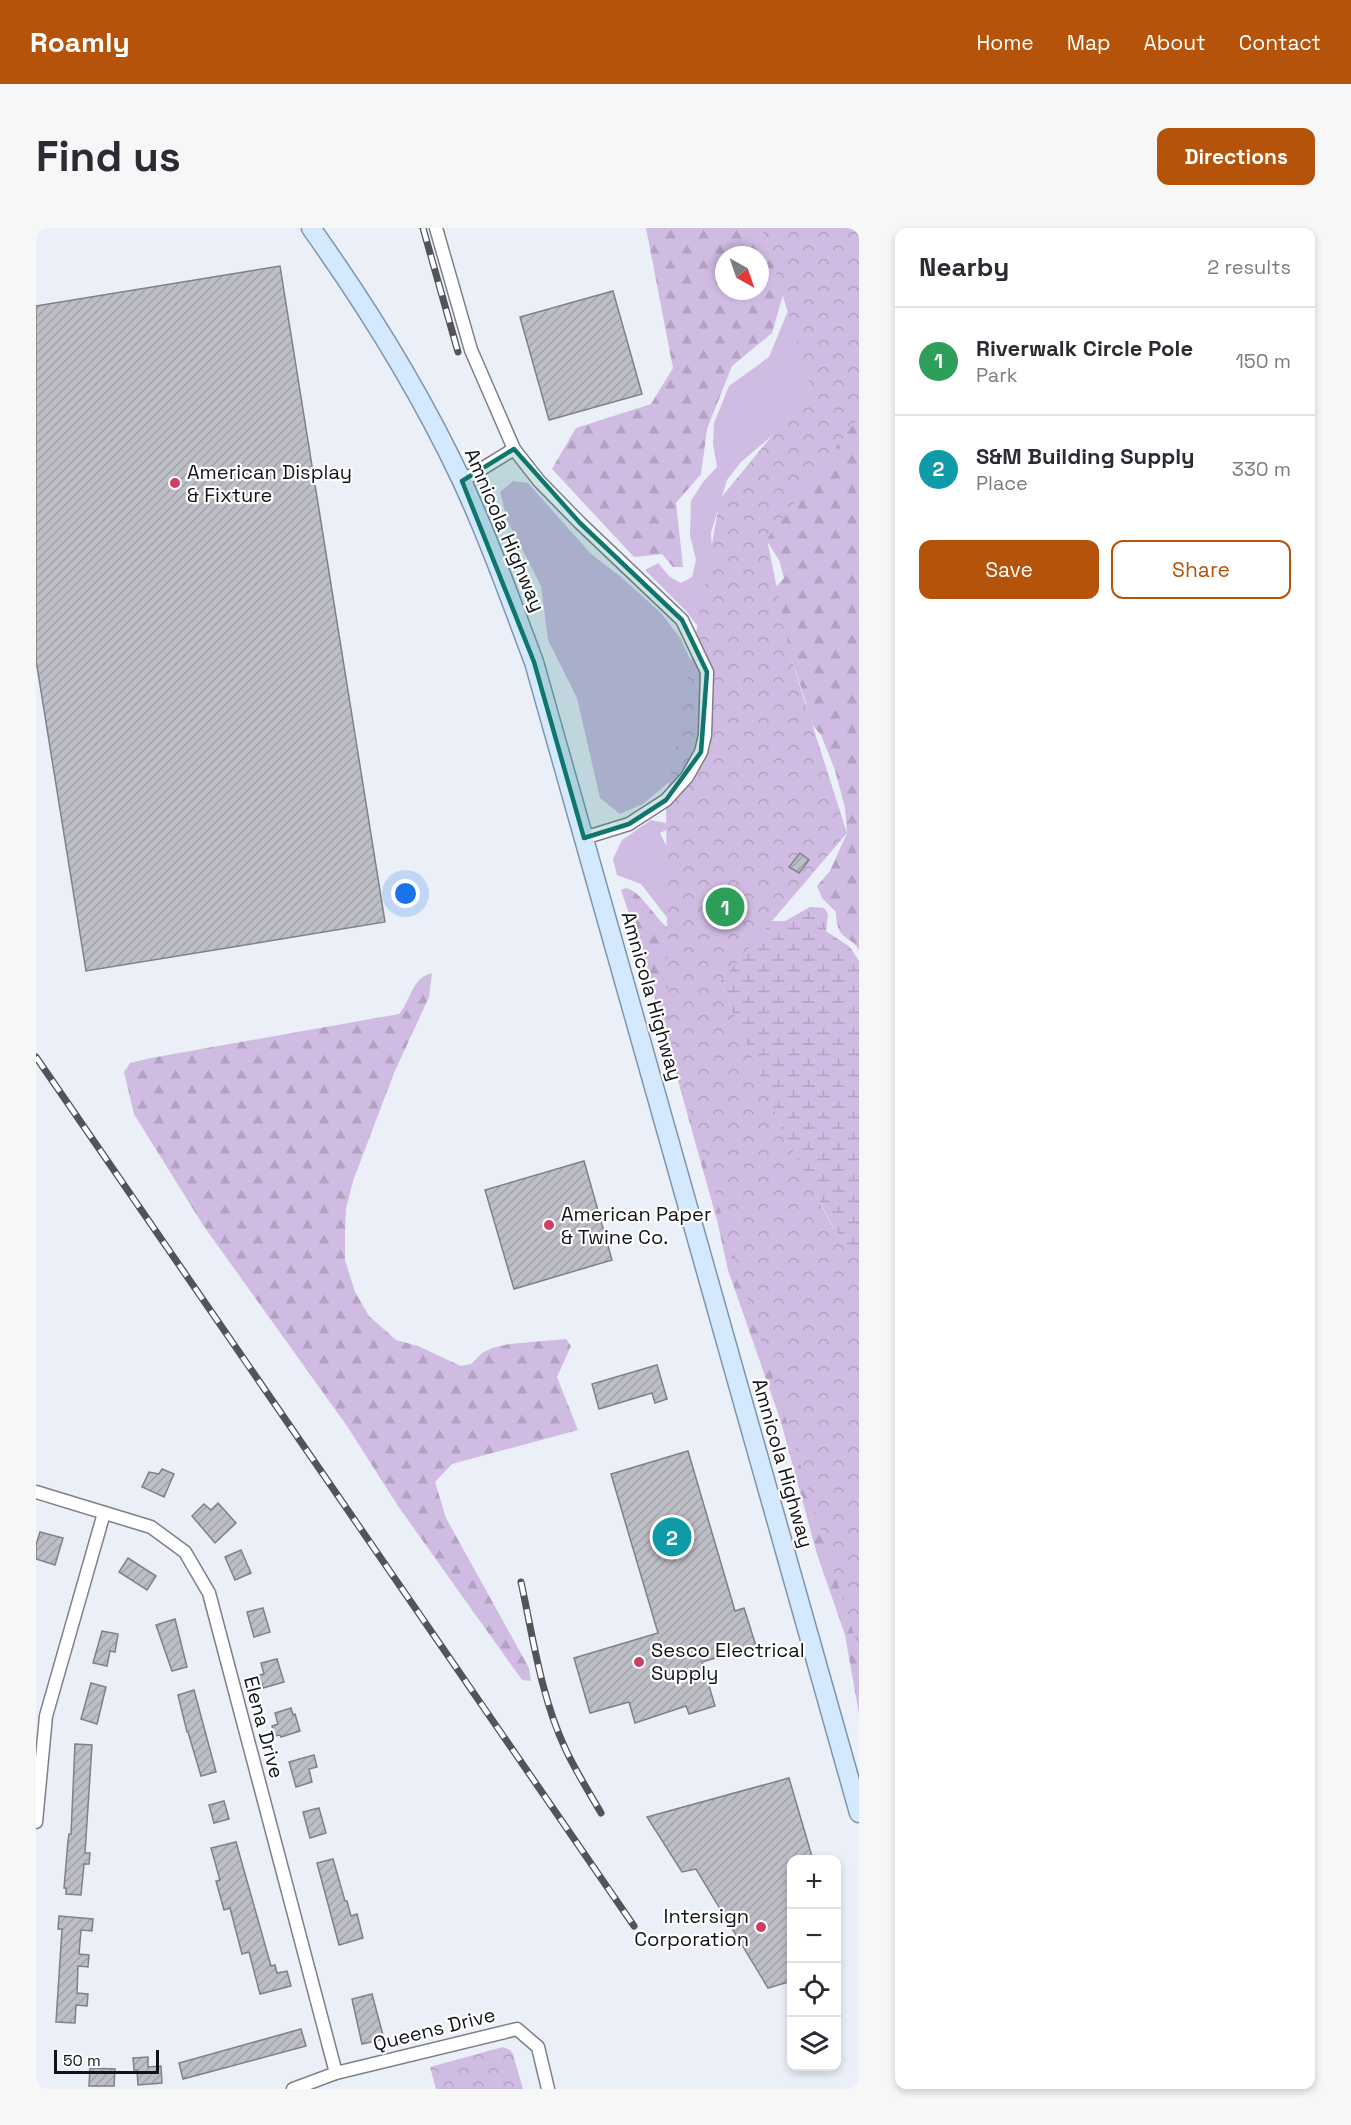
<!DOCTYPE html>
<html lang="en">
<head>
<meta charset="utf-8">
<style>
  :root { --surface:#fff; --page:#f7f7f7; --text:#2b2b33; --muted:#7c7c81; --line:#e1e1e2; --accent:#b45309 }
  body { margin:0; font-family:"Space Grotesk",sans-serif; background:var(--page); color:var(--text) }
  .controls { position:absolute; right:18px; bottom:18px; display:grid; overflow:hidden; border-radius:12px; box-shadow:0 3px 9px #0003 }
  .controls button { width:54px; height:54px; display:grid; place-items:center; padding:0; border:0; border-bottom:2px solid var(--line); background:var(--surface); color:var(--text); font:30px sans-serif }
  .compass { position:absolute; left:679px; top:18px; width:54px; height:54px; border-radius:50%; background:var(--surface); box-shadow:0 3px 9px #0003; rotate:140deg }
  .scale { position:absolute; left:18px; bottom:15px; width:105px; box-sizing:border-box; padding-left:6px; border:3px solid #121316; border-top:0; font-size:16px; line-height:21px; white-space:nowrap; color:#121316; -webkit-text-stroke:4px #fff; paint-order:stroke }
  .you { position:absolute; left:370px; top:666px; width:21px; height:21px; margin:-15px; border:4px solid #fff; border-radius:50%; background:#1a73e8; box-shadow:0 0 0 9px #1a73e833 }
  .badge { display:grid; place-items:center; width:39px; height:39px; border-radius:50%; background:var(--accent); color:#fff; font-size:20px; font-weight:700 }
  .pin { position:absolute; translate:-50% -50%; border:3px solid #fff; box-shadow:0 2px 6px #0006 }
  .list { margin:0; padding:0; list-style:none }
  h2 { display:flex; justify-content:space-between; align-items:center; height:78px; margin:0; padding:0 24px; font-size:26px }
  h2 small { font-size:20px; font-weight:400; color:var(--muted) }
  .list li { display:grid; grid-template-columns:39px 1fr auto; gap:18px; align-items:center; box-sizing:border-box; height:108px; padding:0 24px; border-top:2px solid var(--line) }
  .list b { display:block; font-size:22px; white-space:nowrap }
  .list p { margin:0; font-size:20px; white-space:nowrap; color:var(--muted) }
  .list em { font-size:20px; font-style:normal; color:var(--muted) }
  .actions { display:flex; gap:12px; padding:18px 24px }
  .actions a { flex:1; padding:14px 0; border:2px solid var(--accent); border-radius:12px; text-align:center; font-size:21px; color:var(--accent) }
  .actions .main { background:var(--accent); color:#fff }
  .icon { flex:none; width:33px; height:33px; fill:none; stroke:currentColor; stroke-width:2; stroke-linecap:round; stroke-linejoin:round }
  .map { position:relative; flex:none; width:823px; height:1861px; overflow:hidden; border-radius:12px }
  header { display:flex; align-items:center; gap:36px; box-sizing:border-box; height:84px; padding:0 30px; background:var(--accent); color:#fff }
  header strong { font-size:28px }
  nav { display:flex; gap:33px; margin-inline-start:auto; font-size:21px }
  .intro { display:flex; align-items:center; justify-content:space-between; box-sizing:border-box; height:144px; padding:0 36px }
  h1 { margin:0; font-size:42px }
  .button { padding:15px 27px; border-radius:12px; background:var(--accent); color:#fff; font-size:21px; font-weight:700 }
  main { display:flex; gap:36px; padding:0 36px }
  aside { flex:1; background:var(--surface); border-radius:12px; box-shadow:0 3px 9px #0003 }
  .map>svg:first-child { display:block }
  .grass { fill:#d0bce2 }
  .forest { fill:url(#forest-firs); fill-rule:evenodd }
  .wetland { fill:url(#wetland-marsh) }
  .park { fill:url(#park-crowns) }
  .building { fill:url(#building-hatch); stroke:#808089; stroke-width:1.5 }
  .lines { fill:none; stroke-linecap:round; stroke-linejoin:round }
  .street-casing { stroke:#7d8089; stroke-width:15 }
  .primary-casing { stroke:#7e95ac; stroke-width:21 }
  .street { stroke:#fff; stroke-width:12 }
  .primary { stroke:#d4e9fe; stroke-width:18 }
  .rail-casing { stroke:#535459; stroke-width:7 }
  .rail { stroke:#fff; stroke-width:4.5; stroke-dasharray:14; stroke-linecap:butt }
  .marked { fill:#0f766e; fill-opacity:0.2; stroke:#0f766e; stroke-width:4.5; stroke-linejoin:round }
  .poi-dot { fill:#ce3f65; stroke:#fff; stroke-width:2 }
  .labels { text-anchor:middle; dominant-baseline:central; stroke-width:4.5; stroke-linejoin:round; paint-order:stroke }
  .poi-label { font-size:20px; fill:#121316; stroke:#fff; text-anchor:start }
  .street-label { font-size:20px; fill:#121316; stroke:#fff }
</style>
</head>
<body>
<header>
<strong>Roamly</strong>
<nav><a>Home</a><a>Map</a><a>About</a><a>Contact</a></nav>
</header>
<div class="intro"><h1>Find us</h1><a class="button">Directions</a></div>
<main>
<div class="map">
<svg width="823" height="1861" viewBox="0 0 823 1861">
  <defs>
    <pattern id="forest-firs" width="22" height="20" patternUnits="userSpaceOnUse" patternTransform="scale(1.5)"><rect width="22" height="20" fill="#d0bce2"/><path d="M5 1l3.5 6h-7zM16 11l3.5 6h-7z" fill="#b2a1c1"/></pattern>
    <pattern id="wetland-marsh" width="20" height="14" patternUnits="userSpaceOnUse" patternTransform="scale(1.5)"><rect width="20" height="14" fill="#d0bce2"/><path d="M1 5h8M5 5V1M11 12h8M15 12V8" fill="none" stroke="#b2a1c1"/></pattern>
    <pattern id="park-crowns" width="20" height="18" patternUnits="userSpaceOnUse" patternTransform="scale(1.5)"><rect width="20" height="18" fill="#d0bce2"/><path d="M2 6a3 3 0 1 1 6 0M12 15a3 3 0 1 1 6 0" fill="none" stroke="#b2a1c1"/></pattern>
    <pattern id="building-hatch" width="6" height="6" patternUnits="userSpaceOnUse" patternTransform="scale(1.5)"><rect width="6" height="6" fill="#bebec7"/><path d="M-1 1l2-2M0 6l6-6M5 7l2-2" fill="none" stroke="#a2a2aa"/></pattern>
  </defs>
  <rect width="100%" height="100%" fill="#ebeff8"/>
  <g class="grass">
    <polygon points="762,83 775,160 745,200 705,234 691,252 675,305 677,335 668,406 650,383 609,342 622,335 634,349 645,355 656,349 660,332 654,307 655,273 667,254 681,239 677,216 678,195 693,158 733,129 751,85"/>
    <polygon points="477,253 492,255 555,326 585,349 625,385 645,411 662,449 638,550 607,576 584,586 564,570 541,470 512,412 505,358 471,292 464,264"/>
    <polygon points="615,592 630,595 632,601 624,605 630,617 640,628 637,695 629,687 605,656 581,647 577,631 586,612"/>
  </g>
  <g class="forest">
    <path d="M610 0H730L749 60 736 105 696 138 671 201 665 246 640 275 647 339H637L626 326 598 329 516 241 540 200 615 176 637 140ZM688 27H724V63H688Z"/>
    <path d="M823 74V722C813 705 801 715 800 684L786 670 781 658 794 643 811 605 809 580 799 542 785 507 774 494 769 471 755 430 728 372 748 350 743 332 712 283 722 259Z"/>
    <path d="M590 660C605 663 618 689 632 700L823 1243V1486L809 1407 781 1326 745 1194 692 1042 681 992 632 817 610 737 585 662Z"/>
    <path d="M396 745 393 769 358 845 317 953 310 981 309 1002V1032L319 1064 333 1088 360 1112 382 1118 425 1138 435 1136 446 1125 456 1120 473 1116 530 1111 535 1118 521 1149 542 1202 416 1236 399 1254 410 1290 493 1440 495 1453 486 1452 362 1278 311 1198 167 997 98 886 88 844 94 835 115 830 363 786C375 773 375 750 396 745Z"/>
  </g>
  <polygon class="wetland" points="774,679 788,680 792,686 790,703 814,719 823,733 823,1048 785,976 758,930 678,740 735,693 749,693"/>
  <g class="park">
    <polygon points="726,0 823,0 823,189 731,311 755,430 811,605 684,754 747,903 795,996 823,1032 823,1423 632,817 630,572 684,271 775,160"/>
    <polygon points="467,1819 474,1822 477,1826 487,1861 400,1861 394,1839"/>
  </g>
  <g class="building">
    <polygon points="244,38 349,694 50,743 0,432 0,78"/>
    <polygon points="577,63 606,166 513,192 484,89"/>
    <polygon points="764,625 773,632 763,645 753,639"/>
    <polygon points="548,933 576,1032 478,1061 449,962"/>
    <polygon points="621,1137 631,1171 619,1175 616,1165 563,1181 556,1156"/>
    <polygon points="652,1223 699,1383 708,1380 720,1418 666,1434 679,1478 653,1486 650,1478 599,1495 593,1474 554,1485 538,1430 622,1405 575,1246"/>
    <polygon points="126,1241 138,1246 128,1269 106,1259 113,1244 123,1246"/>
    <polygon points="182,1275 200,1295 179,1315 156,1288 168,1276 175,1282"/>
    <polygon points="4,1304 27,1310 19,1337 0,1331 0,1317"/>
    <polygon points="205,1322 215,1345 199,1352 189,1329"/>
    <polygon points="92,1330 120,1348 111,1362 83,1344"/>
    <polygon points="227,1380 234,1404 218,1409 211,1384"/>
    <polygon points="139,1391 151,1439 136,1443 120,1397"/>
    <polygon points="66,1403 82,1406 79,1424 74,1423 71,1438 57,1435"/>
    <polygon points="241,1431 248,1454 227,1460 223,1447 228,1446 225,1435"/>
    <polygon points="55,1455 70,1459 61,1496 45,1491"/>
    <polygon points="158,1462 180,1544 165,1548 152,1504 151,1504 142,1467"/>
    <polygon points="255,1480 257,1487 259,1486 264,1503 245,1509 244,1507 239,1508 236,1498 242,1496 239,1485"/>
    <polygon points="39,1516 56,1517 49,1625 54,1625 53,1636 48,1636 45,1667 30,1666 30,1660 28,1660 32,1613 33,1606 35,1606"/>
    <polygon points="278,1527 281,1539 273,1541 276,1554 260,1559 253,1534"/>
    <polygon points="753,1550 777,1632 756,1632 756,1753 732,1760 660,1641 646,1644 611,1589"/>
    <polygon points="188,1573 193,1591 178,1595 173,1577"/>
    <polygon points="283,1580 290,1605 274,1610 267,1584"/>
    <polygon points="200,1614 235,1738 239,1737 241,1745 251,1743 255,1758 224,1766 213,1724 206,1726 194,1680 188,1682 180,1653 184,1652 175,1620"/>
    <polygon points="297,1631 309,1673 311,1673 315,1688 321,1686 327,1710 303,1717 281,1635"/>
    <polygon points="23,1688 57,1691 56,1703 45,1702 43,1726 53,1727 52,1739 42,1738 41,1765 52,1766 51,1778 40,1777 39,1795 20,1794 26,1701 22,1701"/>
    <polygon points="336,1766 348,1811 326,1816 316,1771"/>
    <polygon points="265,1801 270,1818 147,1851 143,1835"/>
    <polygon points="112,1829 112,1839 125,1838 126,1855 102,1857 101,1842 98,1842 97,1830"/>
    <polygon points="54,1840 79,1841 78,1858 53,1858"/>
  </g>
  <g class="lines">
    <defs>
      <g id="street">
        <polyline points="400,0 435,122 478,221 426,253"/>
        <polyline points="478,221 503,253 544,295 646,392 671,444 669,507 665,524 651,549 630,572 593,596 548,610"/>
        <polyline points="0,1264 115,1299 149,1324 173,1365 300,1845"/>
        <polyline points="0,1594 10,1488 68,1285"/>
        <polyline points="257,1861 300,1845 481,1801 502,1819 512,1861"/>
      </g>
      <path id="primary" d="M275 0C332 80 383 162 425 251 453 311 475 373 498 434L823 1585"/>
    </defs>
    <use href="#street" class="street-casing"/>
    <use href="#primary" class="primary-casing"/>
    <use href="#street" class="street"/>
    <use href="#primary" class="primary"/>
    <defs>
      <g id="rail">
        <polyline points="387,0 422,124"/>
        <polyline points="0,829 598,1698"/>
        <path d="M485 1354C497 1409 505 1469 529 1520 539 1542 553 1564 565 1585"/>
      </g>
    </defs>
    <use href="#rail" class="rail-casing"/>
    <use href="#rail" class="rail"/>
  </g>
  <path class="marked" d="M478 221 544 295 646 392 671 444 665 524 630 572 593 596 548 610 498 434 426 253Z"/>
  <g class="poi-dot">
    <circle cx="139" cy="255" r="6"/>
    <circle cx="513" cy="997" r="6"/>
    <circle cx="603" cy="1434" r="6"/>
    <circle cx="725" cy="1699" r="6"/>
  </g>
  <g class="labels">
    <g class="poi-label">
      <text x="151" y="244">American Display<tspan x="151" dy="23">&amp; Fixture</tspan></text>
      <text x="525" y="986">American Paper<tspan x="525" dy="23">&amp; Twine Co.</tspan></text>
      <text x="615" y="1422">Sesco Electrical<tspan x="615" dy="23">Supply</tspan></text>
      <text x="713" y="1688" text-anchor="end">Intersign<tspan x="713" dy="23">Corporation</tspan></text>
    </g>
    <g class="street-label">
      <text transform="translate(469 302) rotate(67)">Amnicola Highway</text>
      <text transform="translate(616 768) rotate(74)">Amnicola Highway</text>
      <text transform="translate(747 1235) rotate(74)">Amnicola Highway</text>
      <text transform="translate(228 1499) rotate(75)">Elena Drive</text>
      <text transform="translate(398 1801) rotate(-14)">Queens Drive</text>
    </g>
  </g>
</svg>
<div class="controls">
<button>+</button>
<button>−</button>
<button><svg class="icon" aria-label="locate" viewBox="0 0 24 24"><circle cx="12" cy="12" r="6"/><path d="M12 2v4M12 18v4M2 12h4M18 12h4"/></svg></button>
<button><svg class="icon" aria-label="layers" viewBox="0 0 24 24"><path d="M12 4l9 5-9 5-9-5zM3 14l9 5 9-5"/></svg></button>
</div>
<svg class="compass" viewBox="-18 -18 36 36"><path d="M0-13l5 13h-10z" fill="#e53935"/><path d="M0 13l5-13h-10z" fill="#7c7c81"/></svg>
<div class="scale">50 m</div>
<div class="you"></div>
<div class="pin badge" style="left:689px;top:679px;background:#2e9e5b">1</div>
<div class="pin badge" style="left:636px;top:1309px;background:#0f9aa8">2</div>
</div>
<aside>
<h2>Nearby<small>2 results</small></h2>
<ul class="list">
<li><span class="badge" style="background:#2e9e5b">1</span><div><b>Riverwalk Circle Pole</b><p>Park</p></div><em>150 m</em></li>
<li><span class="badge" style="background:#0f9aa8">2</span><div><b>S&amp;M Building Supply</b><p>Place</p></div><em>330 m</em></li>
</ul>
<div class="actions"><a class="main">Save</a><a>Share</a></div>
</aside>
</main>
</body>
</html>
